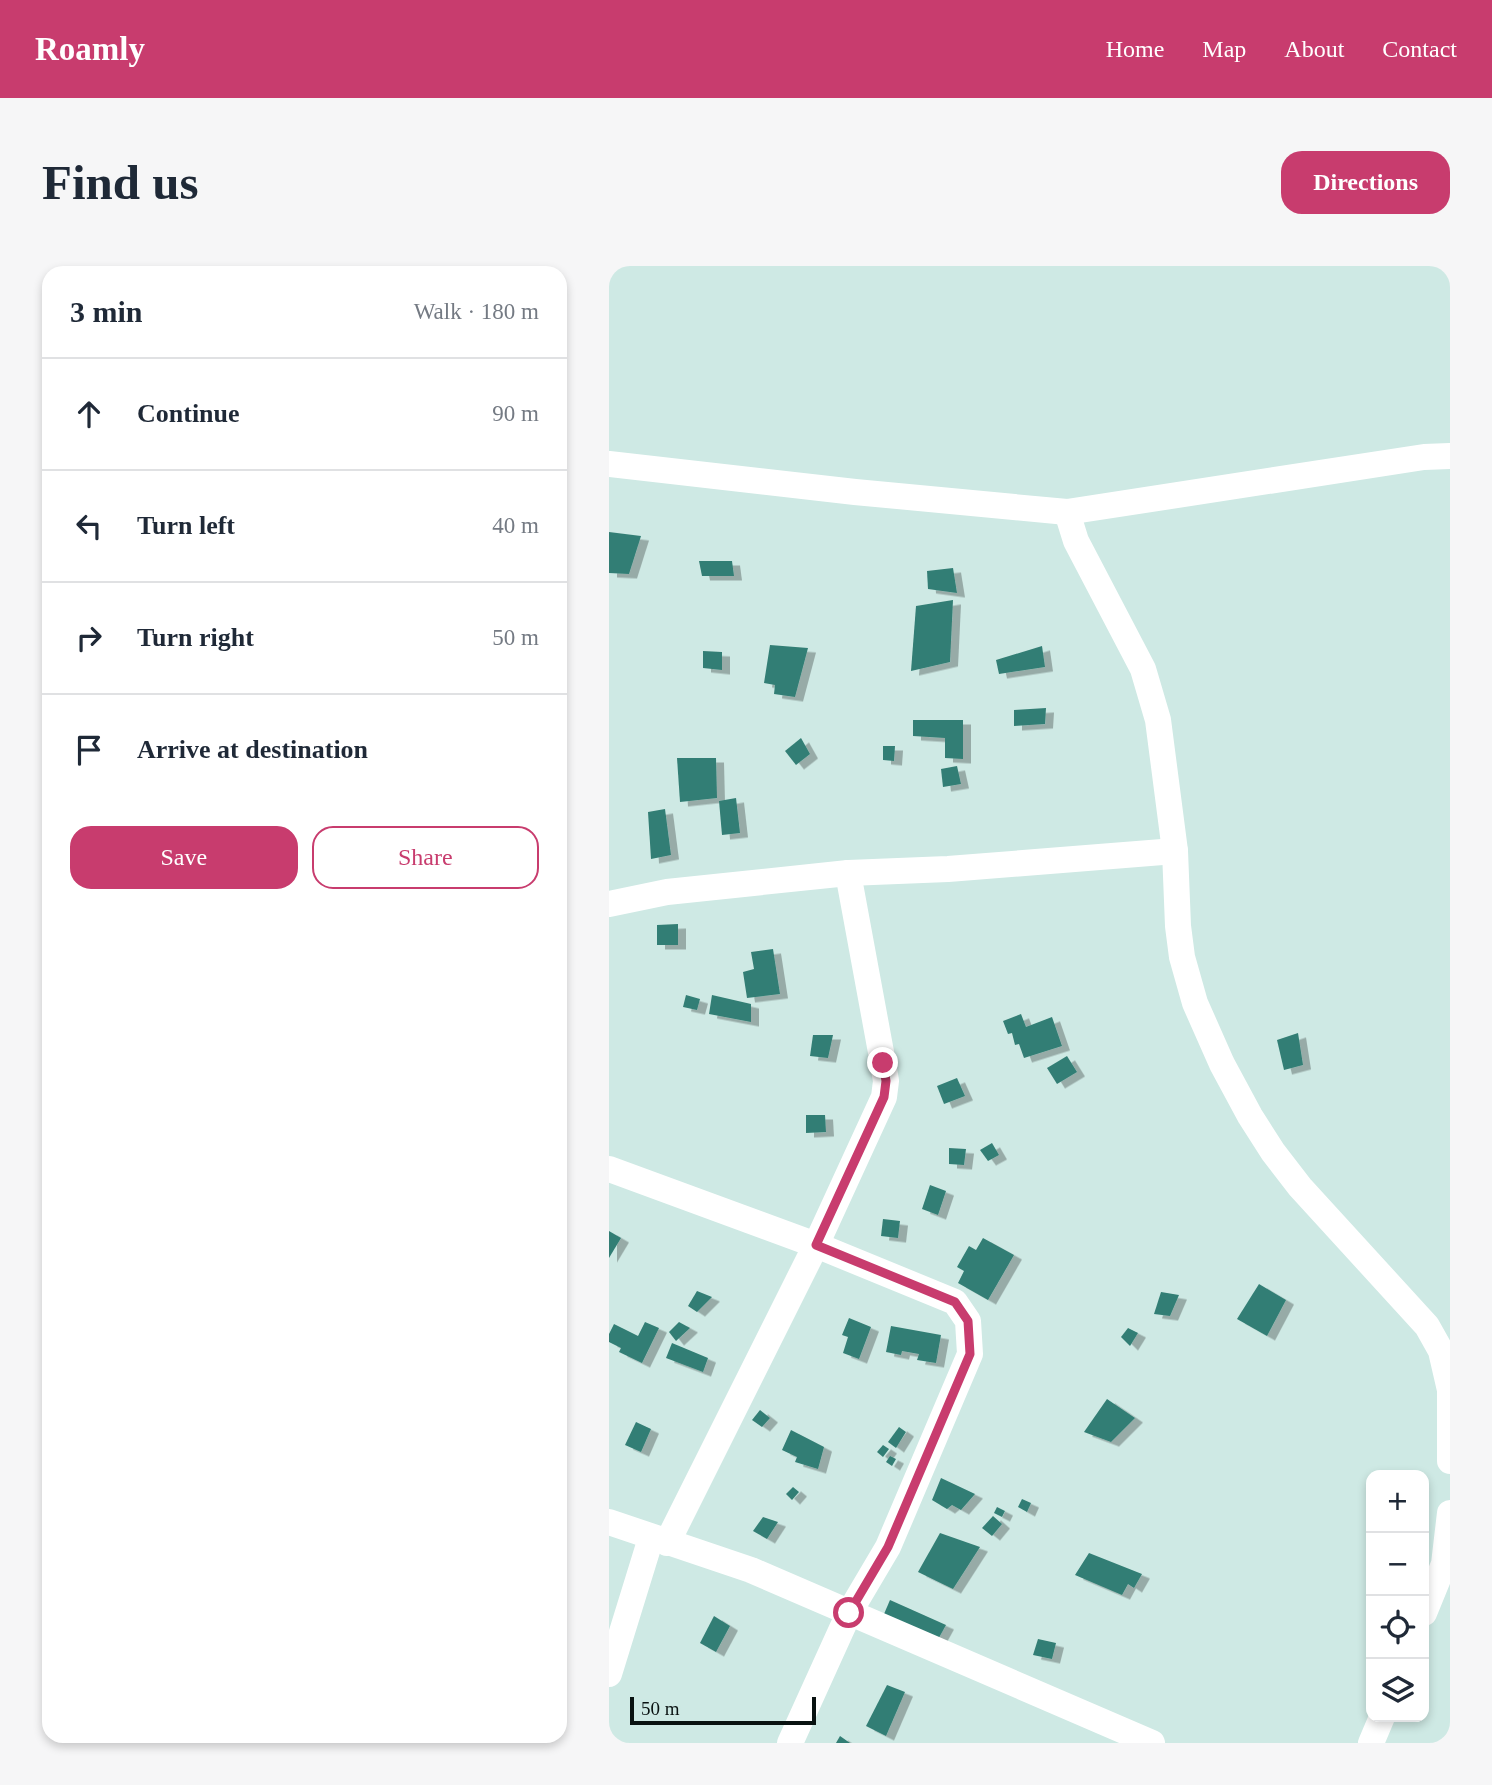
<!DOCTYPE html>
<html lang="en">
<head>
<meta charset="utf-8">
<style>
  :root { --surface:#fff; --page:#f6f6f7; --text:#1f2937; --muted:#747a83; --line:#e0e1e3; --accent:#c83c6e }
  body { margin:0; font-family:Georgia,serif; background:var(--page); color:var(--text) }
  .controls { position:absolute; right:21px; bottom:21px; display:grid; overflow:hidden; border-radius:14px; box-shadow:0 4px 10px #0003 }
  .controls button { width:63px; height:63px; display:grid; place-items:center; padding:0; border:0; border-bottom:2px solid var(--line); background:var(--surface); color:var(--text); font:35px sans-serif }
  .scale { position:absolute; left:21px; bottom:18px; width:186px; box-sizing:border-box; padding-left:7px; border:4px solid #091211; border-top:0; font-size:19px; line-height:24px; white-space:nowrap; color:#091211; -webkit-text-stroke:5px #cee9e4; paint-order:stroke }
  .stop { position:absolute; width:21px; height:21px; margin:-16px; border:5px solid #c83c6e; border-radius:50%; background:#fff }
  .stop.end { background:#c83c6e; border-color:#fff; box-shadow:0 2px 7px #0008 }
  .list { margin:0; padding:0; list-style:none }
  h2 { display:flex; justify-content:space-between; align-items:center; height:91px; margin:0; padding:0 28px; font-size:30px }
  h2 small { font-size:23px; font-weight:400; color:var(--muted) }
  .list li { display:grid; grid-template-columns:46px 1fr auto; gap:21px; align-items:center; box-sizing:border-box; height:112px; padding:0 28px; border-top:2px solid var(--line) }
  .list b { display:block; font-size:26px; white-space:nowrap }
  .list em { font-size:23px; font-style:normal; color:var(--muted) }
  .actions { display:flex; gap:14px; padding:21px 28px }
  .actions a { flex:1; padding:16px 0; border:2px solid var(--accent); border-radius:21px; text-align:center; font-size:24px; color:var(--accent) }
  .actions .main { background:var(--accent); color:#fff }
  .icon { flex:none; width:38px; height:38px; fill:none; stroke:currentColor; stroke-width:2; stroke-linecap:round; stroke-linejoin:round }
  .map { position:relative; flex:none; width:841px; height:1477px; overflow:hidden; border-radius:21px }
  header { display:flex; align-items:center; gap:42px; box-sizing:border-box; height:98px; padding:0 35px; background:var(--accent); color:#fff }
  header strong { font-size:33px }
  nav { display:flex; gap:38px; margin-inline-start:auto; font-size:24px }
  .intro { display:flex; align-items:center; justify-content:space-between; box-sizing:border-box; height:168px; padding:0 42px }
  h1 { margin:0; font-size:49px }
  .button { padding:18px 32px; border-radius:21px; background:var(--accent); color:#fff; font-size:24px; font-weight:700 }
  main { display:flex; gap:42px; padding:0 42px }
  aside { flex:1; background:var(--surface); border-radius:21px; box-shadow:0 4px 10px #0003 }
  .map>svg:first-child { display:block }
  .building { fill:#337e74; filter:url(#shadow) }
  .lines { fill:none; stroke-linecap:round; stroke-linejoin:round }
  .minor { stroke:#fff; stroke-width:26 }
  .route { stroke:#c83c6e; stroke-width:9 }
</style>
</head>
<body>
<header>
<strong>Roamly</strong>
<nav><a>Home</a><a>Map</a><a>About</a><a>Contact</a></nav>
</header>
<div class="intro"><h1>Find us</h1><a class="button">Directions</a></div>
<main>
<aside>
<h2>3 min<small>Walk · 180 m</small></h2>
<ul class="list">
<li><svg class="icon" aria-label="ahead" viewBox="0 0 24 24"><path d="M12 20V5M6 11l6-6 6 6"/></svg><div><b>Continue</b></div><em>90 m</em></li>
<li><svg class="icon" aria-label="left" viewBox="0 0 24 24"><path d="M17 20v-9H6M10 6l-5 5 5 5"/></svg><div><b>Turn left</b></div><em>40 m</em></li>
<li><svg class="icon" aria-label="right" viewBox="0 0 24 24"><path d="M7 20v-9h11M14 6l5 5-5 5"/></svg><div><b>Turn right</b></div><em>50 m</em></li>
<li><svg class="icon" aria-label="arrive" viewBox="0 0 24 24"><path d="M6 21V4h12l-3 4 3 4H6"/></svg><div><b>Arrive at destination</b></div></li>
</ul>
<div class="actions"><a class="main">Save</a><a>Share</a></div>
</aside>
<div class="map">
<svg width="841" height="1477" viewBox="0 0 841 1477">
  <defs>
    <filter id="shadow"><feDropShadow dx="8" dy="4.5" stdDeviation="0" flood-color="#0004"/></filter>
  </defs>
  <rect width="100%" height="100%" fill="#cee9e4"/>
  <g class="building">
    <polygon points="0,266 32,270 20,308 0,307"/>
    <polygon points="90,295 123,295 125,310 93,310"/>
    <polygon points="344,302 348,327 319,323 318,305"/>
    <polygon points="344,334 341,396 302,405 307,340"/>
    <polygon points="161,379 199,382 186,431 165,428 166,419 155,417"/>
    <polygon points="433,380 436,401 390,408 387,394"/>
    <polygon points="94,385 113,386 113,404 94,402"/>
    <polygon points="437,442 436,458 405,460 405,444"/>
    <polygon points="304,454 354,454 354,493 336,492 336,472 304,470"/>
    <polygon points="192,472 201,488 187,499 176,485"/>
    <polygon points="274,480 286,480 285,495 274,494"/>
    <polygon points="68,492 107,492 108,532 71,536"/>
    <polygon points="348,500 352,518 334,521 332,503"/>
    <polygon points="127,532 131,567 113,569 110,535"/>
    <polygon points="56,543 62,589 42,593 39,546"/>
    <polygon points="69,658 69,679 48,679 48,659"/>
    <polygon points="164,683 171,728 138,732 134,706 145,703 142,686"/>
    <polygon points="77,729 91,733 88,744 74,741"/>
    <polygon points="103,729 142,738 142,756 100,748"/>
    <polygon points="412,748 417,761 443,751 453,780 415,792 410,778 406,779 403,767 399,768 394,755"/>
    <polygon points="689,767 694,799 675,804 668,774"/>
    <polygon points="204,769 224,769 219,792 201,790"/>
    <polygon points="458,790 468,806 448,818 438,802"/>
    <polygon points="348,812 356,830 335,838 328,820"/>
    <polygon points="197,849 216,849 217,866 197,867"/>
    <polygon points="383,877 390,889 379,895 371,884"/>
    <polygon points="340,882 357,883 355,899 340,898"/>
    <polygon points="321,919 337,925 329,949 313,943"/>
    <polygon points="274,953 291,955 289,972 272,970"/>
    <polygon points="0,965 12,972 0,992"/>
    <polygon points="374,972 405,989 379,1034 349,1017 355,1005 348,1001 360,980 367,984"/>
    <polygon points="650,1018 677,1034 658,1070 628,1053"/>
    <polygon points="88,1025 103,1031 88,1046 79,1040"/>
    <polygon points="552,1026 570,1029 561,1050 545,1048"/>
    <polygon points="240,1052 262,1061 250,1093 234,1087 239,1071 233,1069"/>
    <polygon points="36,1056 50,1062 33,1097 10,1086 12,1082 0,1076 0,1068 5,1058 29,1070"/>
    <polygon points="70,1056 81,1062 67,1075 60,1066"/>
    <polygon points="282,1060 332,1069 327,1097 308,1094 310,1088 293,1085 292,1089 277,1086"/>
    <polygon points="519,1062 529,1067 521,1080 512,1071"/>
    <polygon points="63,1077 99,1092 94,1106 57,1092"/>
    <polygon points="498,1133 526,1152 502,1176 475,1166"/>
    <polygon points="151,1144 161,1152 153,1161 143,1154"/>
    <polygon points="27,1156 42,1163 32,1186 16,1179"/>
    <polygon points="290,1161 297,1166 287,1182 279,1176"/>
    <polygon points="182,1164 215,1181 209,1203 186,1196 188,1191 173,1184"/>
    <polygon points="274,1179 280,1183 274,1191 268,1186"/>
    <polygon points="281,1190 287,1193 283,1200 277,1196"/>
    <polygon points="332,1212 366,1228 352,1244 343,1239 338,1243 323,1234"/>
    <polygon points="184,1221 190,1226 183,1234 177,1228"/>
    <polygon points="413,1233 422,1237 418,1246 409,1241"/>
    <polygon points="388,1241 396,1245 393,1251 385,1247"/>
    <polygon points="384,1250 393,1258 383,1270 373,1262"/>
    <polygon points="154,1251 169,1256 158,1273 144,1265"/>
    <polygon points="331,1267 371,1281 344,1323 309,1306"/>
    <polygon points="480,1287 533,1308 525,1322 519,1318 513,1329 466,1309"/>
    <polygon points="281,1334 337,1359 327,1377 272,1355"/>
    <polygon points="105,1350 121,1360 107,1386 91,1377"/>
    <polygon points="429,1373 447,1377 443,1393 424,1389"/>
    <polygon points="278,1419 296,1426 277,1470 257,1460"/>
    <polygon points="231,1470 241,1477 227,1477"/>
  </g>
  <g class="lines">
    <g class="minor">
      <polyline points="0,198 246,226 458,246 815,191 841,190"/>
      <polyline points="458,246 467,275 534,403 549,454 566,585 569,660 573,691 586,737 613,798 641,850 664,886 691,921 818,1060 832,1085 841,1124 841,1195"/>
      <polyline points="0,638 58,626 239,607 339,603 566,585"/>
      <polyline points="0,903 207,979 346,1036 359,1055 361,1088 279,1281 240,1347 181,1477"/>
      <polyline points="0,1256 142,1304 543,1477"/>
      <polyline points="58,1277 207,979 275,831 277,815 274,797 239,607"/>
      <polyline points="815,1347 835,1298 841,1247"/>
      <polyline points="0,1408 42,1272"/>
      <polyline points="762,1477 773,1451"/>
    </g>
  </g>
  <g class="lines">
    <polyline class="route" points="240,1347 279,1281 361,1088 359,1055 346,1036 207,979 275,831 277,815 274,797"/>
  </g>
</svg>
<div class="controls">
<button>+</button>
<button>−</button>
<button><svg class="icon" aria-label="locate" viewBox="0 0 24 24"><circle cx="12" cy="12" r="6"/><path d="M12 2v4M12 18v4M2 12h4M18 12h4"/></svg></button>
<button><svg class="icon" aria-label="layers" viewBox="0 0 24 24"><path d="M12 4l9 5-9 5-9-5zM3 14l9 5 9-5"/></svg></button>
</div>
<div class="scale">50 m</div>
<div class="stop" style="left:240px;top:1347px"></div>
<div class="stop end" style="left:274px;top:797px"></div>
</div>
</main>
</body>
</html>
